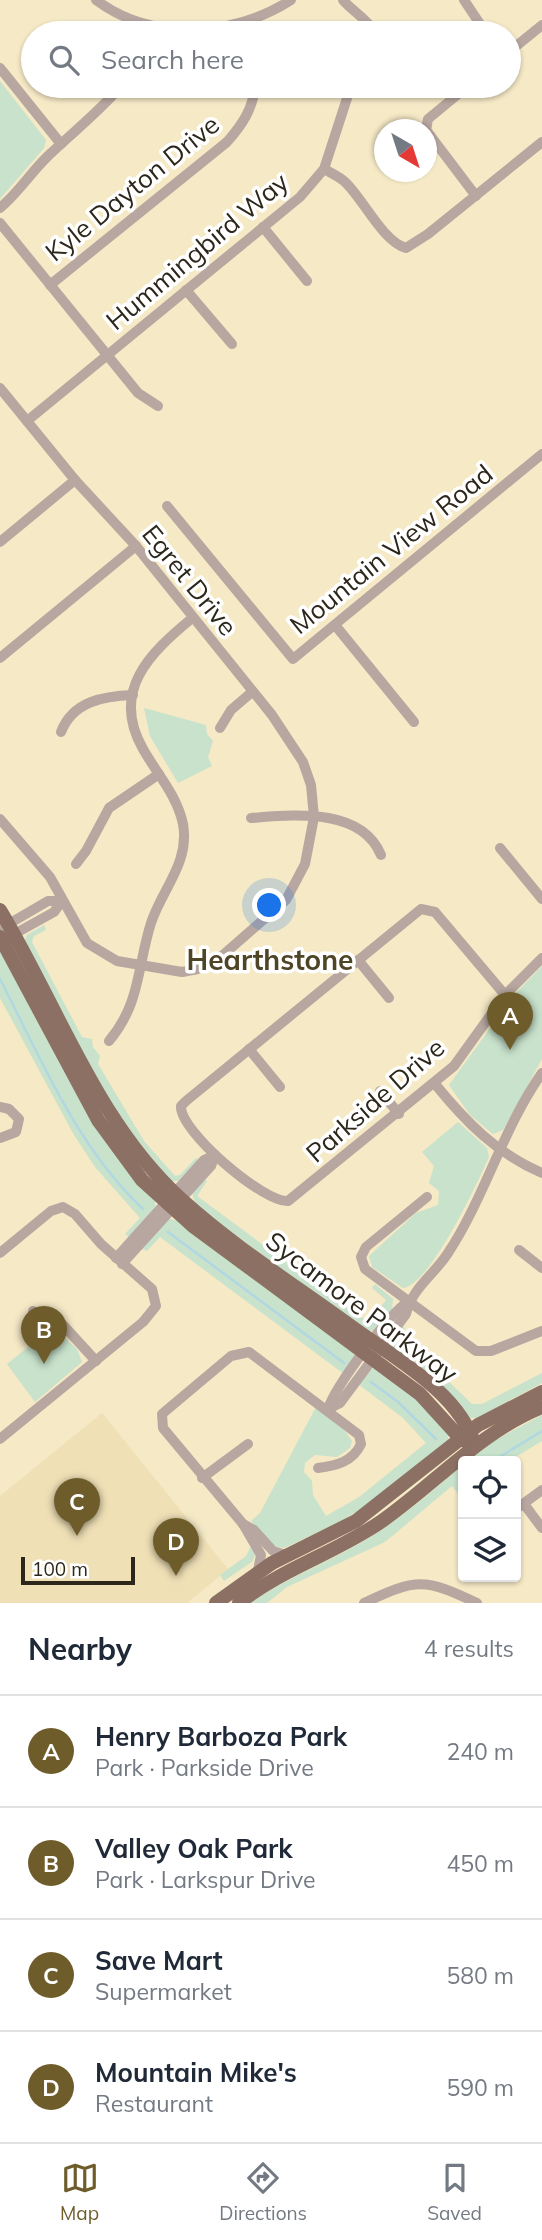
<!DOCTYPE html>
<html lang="en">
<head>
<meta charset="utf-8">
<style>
  :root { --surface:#fff; --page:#f2f2f3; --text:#1f2937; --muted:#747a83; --line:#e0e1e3; --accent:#6e5d2b }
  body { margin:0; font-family:Mulish,sans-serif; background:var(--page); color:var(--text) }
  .controls { position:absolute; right:21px; bottom:21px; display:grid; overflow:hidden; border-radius:7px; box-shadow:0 2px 5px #0004 }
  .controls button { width:63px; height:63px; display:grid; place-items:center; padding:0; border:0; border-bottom:2px solid var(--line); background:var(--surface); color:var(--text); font:35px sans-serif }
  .compass { position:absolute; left:374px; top:119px; width:63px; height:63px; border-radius:50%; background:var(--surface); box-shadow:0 2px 5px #0004; rotate:141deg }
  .scale { position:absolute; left:21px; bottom:18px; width:114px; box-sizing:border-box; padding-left:7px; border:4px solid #2c271a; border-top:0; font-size:19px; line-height:24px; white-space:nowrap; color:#2c271a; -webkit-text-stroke:5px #fff; paint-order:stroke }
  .you { position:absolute; left:270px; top:906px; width:24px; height:24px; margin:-18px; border:5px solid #fff; border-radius:50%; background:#1a73e8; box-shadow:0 0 0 10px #1a73e833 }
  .badge { display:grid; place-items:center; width:46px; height:46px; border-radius:50%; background:var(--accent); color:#fff; font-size:23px; font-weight:700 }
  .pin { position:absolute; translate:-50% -58px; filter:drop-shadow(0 2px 4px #0008) }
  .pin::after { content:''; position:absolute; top:37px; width:24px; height:21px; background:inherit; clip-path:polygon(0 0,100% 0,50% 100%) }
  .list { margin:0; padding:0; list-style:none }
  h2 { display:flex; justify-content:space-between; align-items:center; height:91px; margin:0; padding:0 28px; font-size:30px }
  h2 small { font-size:23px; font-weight:400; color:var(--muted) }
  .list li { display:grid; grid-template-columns:46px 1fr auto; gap:21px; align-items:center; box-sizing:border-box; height:112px; padding:0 28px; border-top:2px solid var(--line) }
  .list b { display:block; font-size:26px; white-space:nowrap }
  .list p { margin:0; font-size:23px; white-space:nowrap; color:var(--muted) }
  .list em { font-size:23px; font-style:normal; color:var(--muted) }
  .icon { flex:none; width:38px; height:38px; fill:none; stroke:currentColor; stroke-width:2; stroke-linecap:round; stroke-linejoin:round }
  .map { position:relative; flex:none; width:542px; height:1603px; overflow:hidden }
  .search { position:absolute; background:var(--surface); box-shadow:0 2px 5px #0004; left:21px; right:21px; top:21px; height:77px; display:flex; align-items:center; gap:18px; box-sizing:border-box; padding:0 24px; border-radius:38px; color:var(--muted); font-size:26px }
  .sheet { height:539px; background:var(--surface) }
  nav { display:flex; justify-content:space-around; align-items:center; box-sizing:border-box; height:98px; border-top:2px solid var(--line); background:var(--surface); font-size:19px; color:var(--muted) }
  nav a { display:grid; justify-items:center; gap:4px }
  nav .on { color:var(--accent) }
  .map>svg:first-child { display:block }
  .built { fill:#efe0b6 }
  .green { fill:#c8e2cc }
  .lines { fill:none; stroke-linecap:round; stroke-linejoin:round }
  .stream { stroke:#b1d7e2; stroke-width:2.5 }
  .minor { stroke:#b7a7a0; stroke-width:10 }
  .major { stroke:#8c7063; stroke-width:14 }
  .labels { text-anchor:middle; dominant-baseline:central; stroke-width:7; stroke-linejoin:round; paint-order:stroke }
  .street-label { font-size:26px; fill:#2c271a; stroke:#fff }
  .neighbourhood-label { font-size:28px; font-weight:bold; fill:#4e4426; stroke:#fff }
</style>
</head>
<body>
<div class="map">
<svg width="542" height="1603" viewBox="0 0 542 1603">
  <rect width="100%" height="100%" fill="#f5e9c6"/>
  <polygon class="built" points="102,1413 228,1569 187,1603 0,1603 0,1496"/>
  <g class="green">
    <polygon points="0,81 46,140 44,148 0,199"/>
    <polygon points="144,708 206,725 207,734 213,741 208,757 212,766 178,783 150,736"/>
    <polygon points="44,925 46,930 34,936 32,942 82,1037 92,1039 93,1047 100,1056 98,1064 144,1141 175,1176 180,1175 196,1158 199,1160 179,1181 170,1181 110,1105 24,941 27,935"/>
    <polygon points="0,951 155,1201 155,1207 129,1237 125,1234 140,1218 95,1167 74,1135 0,998"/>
    <polygon points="542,966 542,1059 503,1130 493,1134 470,1115 449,1085 514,995"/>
    <path d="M458 1122 487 1148 489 1157C478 1182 430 1285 403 1288L372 1267 369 1256 416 1213 438 1205 439 1191 429 1183 434 1166 422 1152Z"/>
    <polygon points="204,1179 207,1181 197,1196 358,1315 369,1322 386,1300 372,1288 375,1284 393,1299 392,1310 374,1331 364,1330 196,1206 192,1193"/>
    <polygon points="169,1219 179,1221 354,1353 355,1357 344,1374 160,1237 147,1251 141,1248"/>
    <polygon points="401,1325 405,1328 400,1335 401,1346 446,1379 472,1404 482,1404 542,1373 542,1383 477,1418 469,1418 390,1346"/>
    <polygon points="53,1327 77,1349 82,1362 35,1402 7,1364"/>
    <polygon points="375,1368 412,1394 449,1433 448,1440 373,1501 340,1522 284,1548 274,1546 251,1521 260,1513 316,1407 345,1431 352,1441 350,1448 337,1457 315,1455 305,1463 304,1472 312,1481 313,1495 326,1516 359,1497 426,1443 403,1418 358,1384 371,1369"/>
    <polygon points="542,1415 542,1441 509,1461 467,1461 497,1439"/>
    <path d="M463 1465V1500L452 1486 385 1542 287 1587 267 1603H250C288 1577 330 1562 369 1538 403 1517 433 1490 463 1465Z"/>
    <polygon points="251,1546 255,1554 253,1561 224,1581 220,1575 246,1556"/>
  </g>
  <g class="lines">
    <g class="stream">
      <path d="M0 979C41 1059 77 1147 143 1209"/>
      <polyline points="168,1232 344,1363"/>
      <polyline points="371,1382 398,1402 436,1439"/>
      <polyline points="493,1461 542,1431"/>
      <polyline points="461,1471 463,1473"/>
    </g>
    <g class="minor">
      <path d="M96 0C152 42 233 37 291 0"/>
      <path d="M343 0C353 12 368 19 375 33"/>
      <polyline points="464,0 486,33"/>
      <polyline points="509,52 542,25"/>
      <polyline points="0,68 61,144"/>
      <polyline points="426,130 476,196"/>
      <polyline points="426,130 428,119 468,86"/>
      <path d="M324 169C331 173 338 176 344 181 363 198 382 241 406 248L428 234 542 142"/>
      <path d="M0 208C19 192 31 172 49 155 73 132 99 112 121 86"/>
      <polyline points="0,223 138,393 158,406"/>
      <polyline points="263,227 307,281"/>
      <path d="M50 285 227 142C242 125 253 109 255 86"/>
      <polyline points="186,290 232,344"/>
      <polyline points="0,388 75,480 136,546 272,715 303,762 311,785 314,817 305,864 286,900 223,955 198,969 182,972 117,961 87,943 50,877 0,819"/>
      <polyline points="27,421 300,197 324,169 351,86"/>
      <polyline points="167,506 293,659 542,454"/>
      <polyline points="0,542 75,480"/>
      <polyline points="335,625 414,722"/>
      <polyline points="0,658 136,546"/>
      <polyline points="220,728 231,710 252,692"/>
      <path d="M61 732C73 701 104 696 133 695"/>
      <path d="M251 818C293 815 361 807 381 855"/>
      <polyline points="500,848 542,899"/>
      <polyline points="76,864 86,851 109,808 159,774"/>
      <polyline points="0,929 48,901 62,901"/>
      <polyline points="9,937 54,912 62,901"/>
      <polyline points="358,960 389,998"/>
      <path d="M505 995 435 912 421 909 186 1101 181 1106C179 1131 264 1203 288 1201L454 1066 505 995 542 958"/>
      <path d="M109 1041C141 1003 137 967 151 923 162 889 190 863 183 824 177 795 157 774 143 749 110 691 150 653 191 619"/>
      <polyline points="249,1049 280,1087"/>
      <path d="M435 1084C465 1121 497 1154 542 1173"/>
      <polyline points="380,1091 399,1114"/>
      <polyline points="0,1107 9,1109 19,1119 16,1132 0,1138"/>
      <polyline points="427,1197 366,1247 361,1257 365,1269 476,1351 491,1351 542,1331"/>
      <polyline points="519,1250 542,1268"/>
      <polyline points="0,1253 51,1211 63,1207 75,1214 101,1244 152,1289 156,1306 143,1322 0,1439"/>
      <polyline points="116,1258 204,1160 215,1155"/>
      <polyline points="122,1264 211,1166 215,1155"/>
      <polyline points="33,1311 63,1325 96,1361"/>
      <path d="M328 1409 340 1403 406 1314C412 1288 434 1275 448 1253 485 1197 503 1128 542 1073"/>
      <path d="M328 1409C335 1387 389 1313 409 1301"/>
      <polyline points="202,1478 248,1444"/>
      <polyline points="524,1504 542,1528"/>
      <polyline points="516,1509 542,1490"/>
      <polyline points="243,1524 261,1555 258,1571"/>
      <path d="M286 1555 273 1551 254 1530 243 1524 163 1428 162 1414 231 1356 249 1352 359 1435 361 1444C353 1462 335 1466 318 1468"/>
      <path d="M364 1603C417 1578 424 1578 477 1603"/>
    </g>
    <g class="major">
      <path d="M0 910C59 1008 96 1122 182 1200 235 1248 299 1288 356 1330 398 1360 460 1394 475 1446"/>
      <polyline points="0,937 98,1120 142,1180 193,1226 420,1394 461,1439 475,1446"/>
      <polyline points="216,1603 272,1563 356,1521 478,1425 542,1392"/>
      <path d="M239 1603C283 1568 336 1553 382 1521 436 1483 480 1432 542 1407"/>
    </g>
  </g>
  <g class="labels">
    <g class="street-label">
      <text transform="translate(132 188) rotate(-39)">Kyle Dayton Drive</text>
      <text transform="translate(197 251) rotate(-40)">Hummingbird Way</text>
      <text transform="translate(391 549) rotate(-39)">Mountain View Road</text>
      <text transform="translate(190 580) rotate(51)">Egret Drive</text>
      <text transform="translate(375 1100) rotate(-41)">Parkside Drive</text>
      <text transform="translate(362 1307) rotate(37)">Sycamore Parkway</text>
    </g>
    <g class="neighbourhood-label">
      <text x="270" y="959">Hearthstone</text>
    </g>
  </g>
</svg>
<div class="controls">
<button><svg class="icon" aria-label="locate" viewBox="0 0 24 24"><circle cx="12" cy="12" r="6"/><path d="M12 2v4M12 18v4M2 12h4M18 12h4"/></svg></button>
<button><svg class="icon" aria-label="layers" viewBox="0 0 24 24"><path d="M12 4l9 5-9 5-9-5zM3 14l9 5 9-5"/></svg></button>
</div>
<svg class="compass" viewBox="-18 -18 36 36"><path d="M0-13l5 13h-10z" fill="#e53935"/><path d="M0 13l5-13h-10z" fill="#747a83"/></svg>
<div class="scale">100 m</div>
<div class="you"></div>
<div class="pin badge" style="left:510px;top:1050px">A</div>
<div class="pin badge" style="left:44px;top:1364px">B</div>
<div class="pin badge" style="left:77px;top:1536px">C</div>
<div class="pin badge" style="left:176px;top:1576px">D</div>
<div class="search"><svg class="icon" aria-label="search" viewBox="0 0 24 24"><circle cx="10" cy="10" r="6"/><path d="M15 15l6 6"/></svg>Search here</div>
</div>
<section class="sheet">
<h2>Nearby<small>4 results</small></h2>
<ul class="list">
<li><span class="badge">A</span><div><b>Henry Barboza Park</b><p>Park · Parkside Drive</p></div><em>240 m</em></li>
<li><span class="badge">B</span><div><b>Valley Oak Park</b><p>Park · Larkspur Drive</p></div><em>450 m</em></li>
<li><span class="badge">C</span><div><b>Save Mart</b><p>Supermarket</p></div><em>580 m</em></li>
<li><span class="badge">D</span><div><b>Mountain Mike's</b><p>Restaurant</p></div><em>590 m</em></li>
</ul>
</section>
<nav>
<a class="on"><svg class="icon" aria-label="map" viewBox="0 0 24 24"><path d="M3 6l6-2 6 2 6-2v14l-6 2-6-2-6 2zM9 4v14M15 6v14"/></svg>Map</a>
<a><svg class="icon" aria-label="directions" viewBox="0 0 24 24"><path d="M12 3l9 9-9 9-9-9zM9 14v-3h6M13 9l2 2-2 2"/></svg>Directions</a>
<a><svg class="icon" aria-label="saved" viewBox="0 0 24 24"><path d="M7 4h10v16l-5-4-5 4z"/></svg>Saved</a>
</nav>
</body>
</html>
